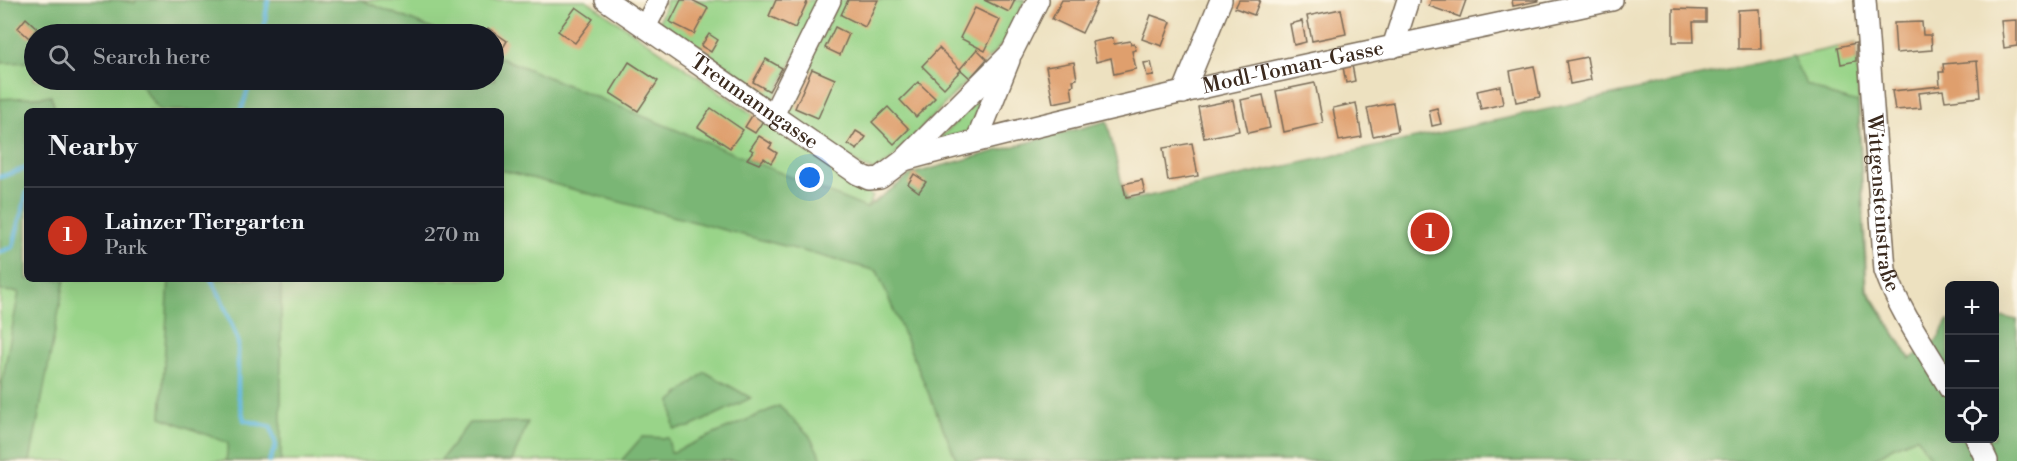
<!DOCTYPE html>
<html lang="en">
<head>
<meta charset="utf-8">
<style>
  :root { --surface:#171b24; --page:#242831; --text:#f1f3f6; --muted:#9ea1a6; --line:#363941; --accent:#c8321e }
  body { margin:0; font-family:"Libre Bodoni",serif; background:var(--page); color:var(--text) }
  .controls { position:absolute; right:18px; bottom:18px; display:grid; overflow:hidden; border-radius:9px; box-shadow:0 6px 24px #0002 }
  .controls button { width:54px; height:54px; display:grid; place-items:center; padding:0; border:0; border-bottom:2px solid var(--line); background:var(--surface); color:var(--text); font:30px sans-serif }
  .you { position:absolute; left:810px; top:178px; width:21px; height:21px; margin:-15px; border:4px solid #fff; border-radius:50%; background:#1a73e8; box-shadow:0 0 0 9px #1a73e833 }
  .badge { display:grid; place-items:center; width:39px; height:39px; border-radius:50%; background:var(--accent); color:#fff; font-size:20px; font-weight:700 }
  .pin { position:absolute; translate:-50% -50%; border:3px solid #fff; box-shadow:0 2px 6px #0006 }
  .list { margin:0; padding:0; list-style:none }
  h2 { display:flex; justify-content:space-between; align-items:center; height:78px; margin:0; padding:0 24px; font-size:26px }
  h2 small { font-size:20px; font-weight:400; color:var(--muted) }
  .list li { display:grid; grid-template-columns:39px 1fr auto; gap:18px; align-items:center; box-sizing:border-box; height:96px; padding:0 24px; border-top:2px solid var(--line) }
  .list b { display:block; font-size:22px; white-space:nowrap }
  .list p { margin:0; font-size:20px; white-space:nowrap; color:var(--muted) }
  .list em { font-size:20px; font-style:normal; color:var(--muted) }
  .icon { flex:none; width:33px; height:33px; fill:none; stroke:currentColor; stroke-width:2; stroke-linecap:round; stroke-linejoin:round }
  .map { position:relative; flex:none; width:2017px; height:461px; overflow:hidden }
  .search { position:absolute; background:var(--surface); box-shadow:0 6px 24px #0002; left:24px; top:24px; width:480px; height:66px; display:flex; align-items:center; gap:15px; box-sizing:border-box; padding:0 21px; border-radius:33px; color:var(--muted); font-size:22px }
  .panel { position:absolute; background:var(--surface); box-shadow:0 6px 24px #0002; left:24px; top:108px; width:480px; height:174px; border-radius:9px }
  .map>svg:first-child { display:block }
  .green { fill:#99d489; stroke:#6a7f54; stroke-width:1.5; fill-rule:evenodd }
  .forest { fill:#7ab675; stroke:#5a704a; stroke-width:1.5 }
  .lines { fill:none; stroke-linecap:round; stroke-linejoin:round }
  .stream { stroke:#62b7de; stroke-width:4.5 }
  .building { fill:#df9f6d }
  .minor-casing { stroke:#796a57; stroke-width:24 }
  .minor { stroke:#fff; stroke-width:21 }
  .labels { text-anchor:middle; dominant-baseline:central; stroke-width:4.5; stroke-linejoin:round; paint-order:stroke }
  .street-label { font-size:21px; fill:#3b2a1e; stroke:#fcf5e5 }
</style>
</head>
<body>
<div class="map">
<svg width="2017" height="461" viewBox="0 0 2017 461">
  <rect width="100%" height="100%" fill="#fcf5e5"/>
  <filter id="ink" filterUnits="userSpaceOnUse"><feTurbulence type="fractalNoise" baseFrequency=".0167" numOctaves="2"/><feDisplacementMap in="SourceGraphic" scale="12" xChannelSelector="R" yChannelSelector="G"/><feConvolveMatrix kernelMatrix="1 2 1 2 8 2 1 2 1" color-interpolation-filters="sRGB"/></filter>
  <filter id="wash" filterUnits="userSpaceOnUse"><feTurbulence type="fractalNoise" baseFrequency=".008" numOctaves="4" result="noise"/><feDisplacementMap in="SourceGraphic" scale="24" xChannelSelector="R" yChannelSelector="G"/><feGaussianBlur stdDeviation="1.35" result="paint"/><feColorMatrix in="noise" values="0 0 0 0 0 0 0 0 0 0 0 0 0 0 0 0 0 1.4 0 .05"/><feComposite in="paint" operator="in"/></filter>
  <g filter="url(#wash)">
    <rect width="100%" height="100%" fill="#ede1c0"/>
    <g class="green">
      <path d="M0 0H586L873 197 867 208 979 236 1856 43 1867 288 1949 422 1950 438 1974 461H0ZM34 34H494V80H34ZM27 111H501V279H27Z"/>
      <polygon points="667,0 822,0 772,102 706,61 710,52 701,46 696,54 658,25"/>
      <polygon points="839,0 1025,0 1005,41 888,163 874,170 865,168 790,118 787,109"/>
      <polygon points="981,97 972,130 935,143"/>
    </g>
    <g class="forest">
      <polygon points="0,0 119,0 135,3 136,0 361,0 445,34 34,34 34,62 2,63 0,54"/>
      <polygon points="494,55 866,208 912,174 1107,121 1126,201 1792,56 1806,84 1830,95 1858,103 1866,289 1910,359 1937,340 1947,321 1949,321 1950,438 1994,438 1995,319 2004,317 2017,320 2017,461 1932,461 1917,437 1894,446 1871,461 957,461 877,271 501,170 501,111 160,111 140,84 120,80 494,80"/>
      <polygon points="51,96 56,111 27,111 27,279 65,279 30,461 0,461 0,393 19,292 0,291 0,99"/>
      <polygon points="169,279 281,279 281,461 226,461 228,443 161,417"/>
      <polygon points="705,372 751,398 690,427 674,429 671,401"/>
      <polygon points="779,406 809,435 823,461 621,461 642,437 668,438 671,453"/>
      <polygon points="528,422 512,461 440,461 469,423"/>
    </g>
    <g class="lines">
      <g class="stream">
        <polyline points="263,34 268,0"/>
        <polyline points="241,111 251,80"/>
        <polyline points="0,177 27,168"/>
        <polyline points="0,252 13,247 27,192"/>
        <polyline points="211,279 221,298 238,341 238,394 244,420 271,427 276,446 269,461"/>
      </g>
    </g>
    <g id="blocks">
      <g class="building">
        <polygon points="681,0 692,0 708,8 694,34 670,22"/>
        <polygon points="776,0 808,0 795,28 769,16"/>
        <polygon points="848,0 878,0 865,27 841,15"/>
        <polygon points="984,0 1015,0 1009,12"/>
        <polygon points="1062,0 1098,0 1082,33 1052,19"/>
        <polygon points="1239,0 1260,0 1254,15 1235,8"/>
        <polygon points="1431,0 1466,0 1460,17 1429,6"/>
        <polygon points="1512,0 1538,0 1538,1 1513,6"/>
        <polygon points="576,7 593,19 575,43 558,31"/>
        <polygon points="975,8 1000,20 985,51 960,38"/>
        <polygon points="1341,9 1346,34 1312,41 1307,16"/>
        <polygon points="1673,9 1706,10 1706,22 1693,22 1694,42 1673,42"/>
        <polygon points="1760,9 1761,49 1738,49 1738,10"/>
        <polygon points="1151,15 1171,22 1162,46 1142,39"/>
        <polygon points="26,18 37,28 29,38 18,28"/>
        <polygon points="2017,20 2017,46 2004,48 2001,21"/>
        <polygon points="1302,21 1306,42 1294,45 1290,24"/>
        <polygon points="1922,22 1923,35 1931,35 1932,50 1896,53 1894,23"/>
        <polygon points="835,27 849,34 840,55 825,48"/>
        <polygon points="488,28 507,41 500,53 494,49 494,34 484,34"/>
        <polygon points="709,34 718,40 711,52 701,46"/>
        <polygon points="1113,38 1114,44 1130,41 1131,44 1134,43 1136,50 1132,51 1136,69 1114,74 1111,58 1096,62 1092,42"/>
        <polygon points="1856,43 1856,61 1841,64 1838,47"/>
        <polygon points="939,48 960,69 977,49 987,59 970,78 961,70 944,88 922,66"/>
        <polygon points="1587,57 1591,80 1570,84 1566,61"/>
        <polygon points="766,59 782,68 769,91 753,82"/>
        <polygon points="1977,61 1980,97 1945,101 1943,90 1919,93 1921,108 1895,110 1892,91 1940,86 1939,72 1944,72 1943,64"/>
        <polygon points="629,62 658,81 638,111 610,93"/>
        <polygon points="1074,62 1077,79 1073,80 1074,85 1071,86 1073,99 1053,103 1046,67"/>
        <polygon points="1151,62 1154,75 1147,76 1144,63"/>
        <polygon points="1352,65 1355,81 1346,83 1343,67"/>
        <polygon points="1534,66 1540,97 1516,102 1510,71"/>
        <polygon points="812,69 835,79 818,118 795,108"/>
        <polygon points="918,82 935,98 916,117 900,100"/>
        <polygon points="1315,83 1323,123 1284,132 1276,91"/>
        <polygon points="1500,86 1503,104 1481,109 1477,91"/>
        <polygon points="1263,95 1270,128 1248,133 1241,100"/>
        <polygon points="1233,100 1239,131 1204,138 1198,107"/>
        <polygon points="1356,103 1362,137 1339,141 1333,108"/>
        <polygon points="1393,103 1398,131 1373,136 1367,108"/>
        <polygon points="888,107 909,129 894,144 872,122"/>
        <polygon points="711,108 743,130 730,148 698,127"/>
        <polygon points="1437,108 1441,124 1432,126 1429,110"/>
        <polygon points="753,114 763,121 755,133 745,127"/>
        <polygon points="856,131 866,137 857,150 848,144"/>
        <polygon points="759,136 772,144 769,148 777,153 771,163 764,158 759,164 747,159 753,151 750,149"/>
        <polygon points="1192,143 1198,176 1168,181 1163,148"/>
        <polygon points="914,174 926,182 919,192 908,184"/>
        <polygon points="1142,180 1145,193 1126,197 1123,184"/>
      </g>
    </g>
  </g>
  <g filter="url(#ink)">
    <use href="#blocks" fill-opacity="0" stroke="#796a57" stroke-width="1.5"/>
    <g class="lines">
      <defs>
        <g id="minor">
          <path id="s1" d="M606 0 858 174 869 179 880 178 904 160 1012 52 1038 0"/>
          <path id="s2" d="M1865 0 1885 270C1900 313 1927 350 1950 389"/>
          <polyline points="645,27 659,0"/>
          <polyline points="1393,47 1408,0"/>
          <polyline points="1183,93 1221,0"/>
          <polyline points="773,115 830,0"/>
          <polyline points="977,140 1009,60"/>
          <path id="s3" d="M904 160C1138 98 1375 50 1612 0"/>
          <polyline points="1976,438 1987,461"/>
        </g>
      </defs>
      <use href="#minor" class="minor-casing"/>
      <use href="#minor" class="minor"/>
    </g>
  </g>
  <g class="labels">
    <g class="street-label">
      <text stroke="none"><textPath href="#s3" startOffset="400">Modl-Toman-Gasse</textPath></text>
      <text stroke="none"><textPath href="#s1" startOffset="180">Treumanngasse</textPath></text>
      <text stroke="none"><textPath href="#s2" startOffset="204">Wittgensteinstraße</textPath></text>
    </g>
  </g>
</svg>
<div class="controls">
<button>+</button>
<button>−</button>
<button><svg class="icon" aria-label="locate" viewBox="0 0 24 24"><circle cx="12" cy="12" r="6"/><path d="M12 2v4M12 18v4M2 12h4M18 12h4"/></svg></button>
</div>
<div class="you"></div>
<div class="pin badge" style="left:1430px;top:232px">1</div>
<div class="search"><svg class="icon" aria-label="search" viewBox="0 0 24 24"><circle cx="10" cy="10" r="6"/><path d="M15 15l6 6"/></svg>Search here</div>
<section class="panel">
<h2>Nearby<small></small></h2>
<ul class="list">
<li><span class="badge">1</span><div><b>Lainzer Tiergarten</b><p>Park</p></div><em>270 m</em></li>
</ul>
</section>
</div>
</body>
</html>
